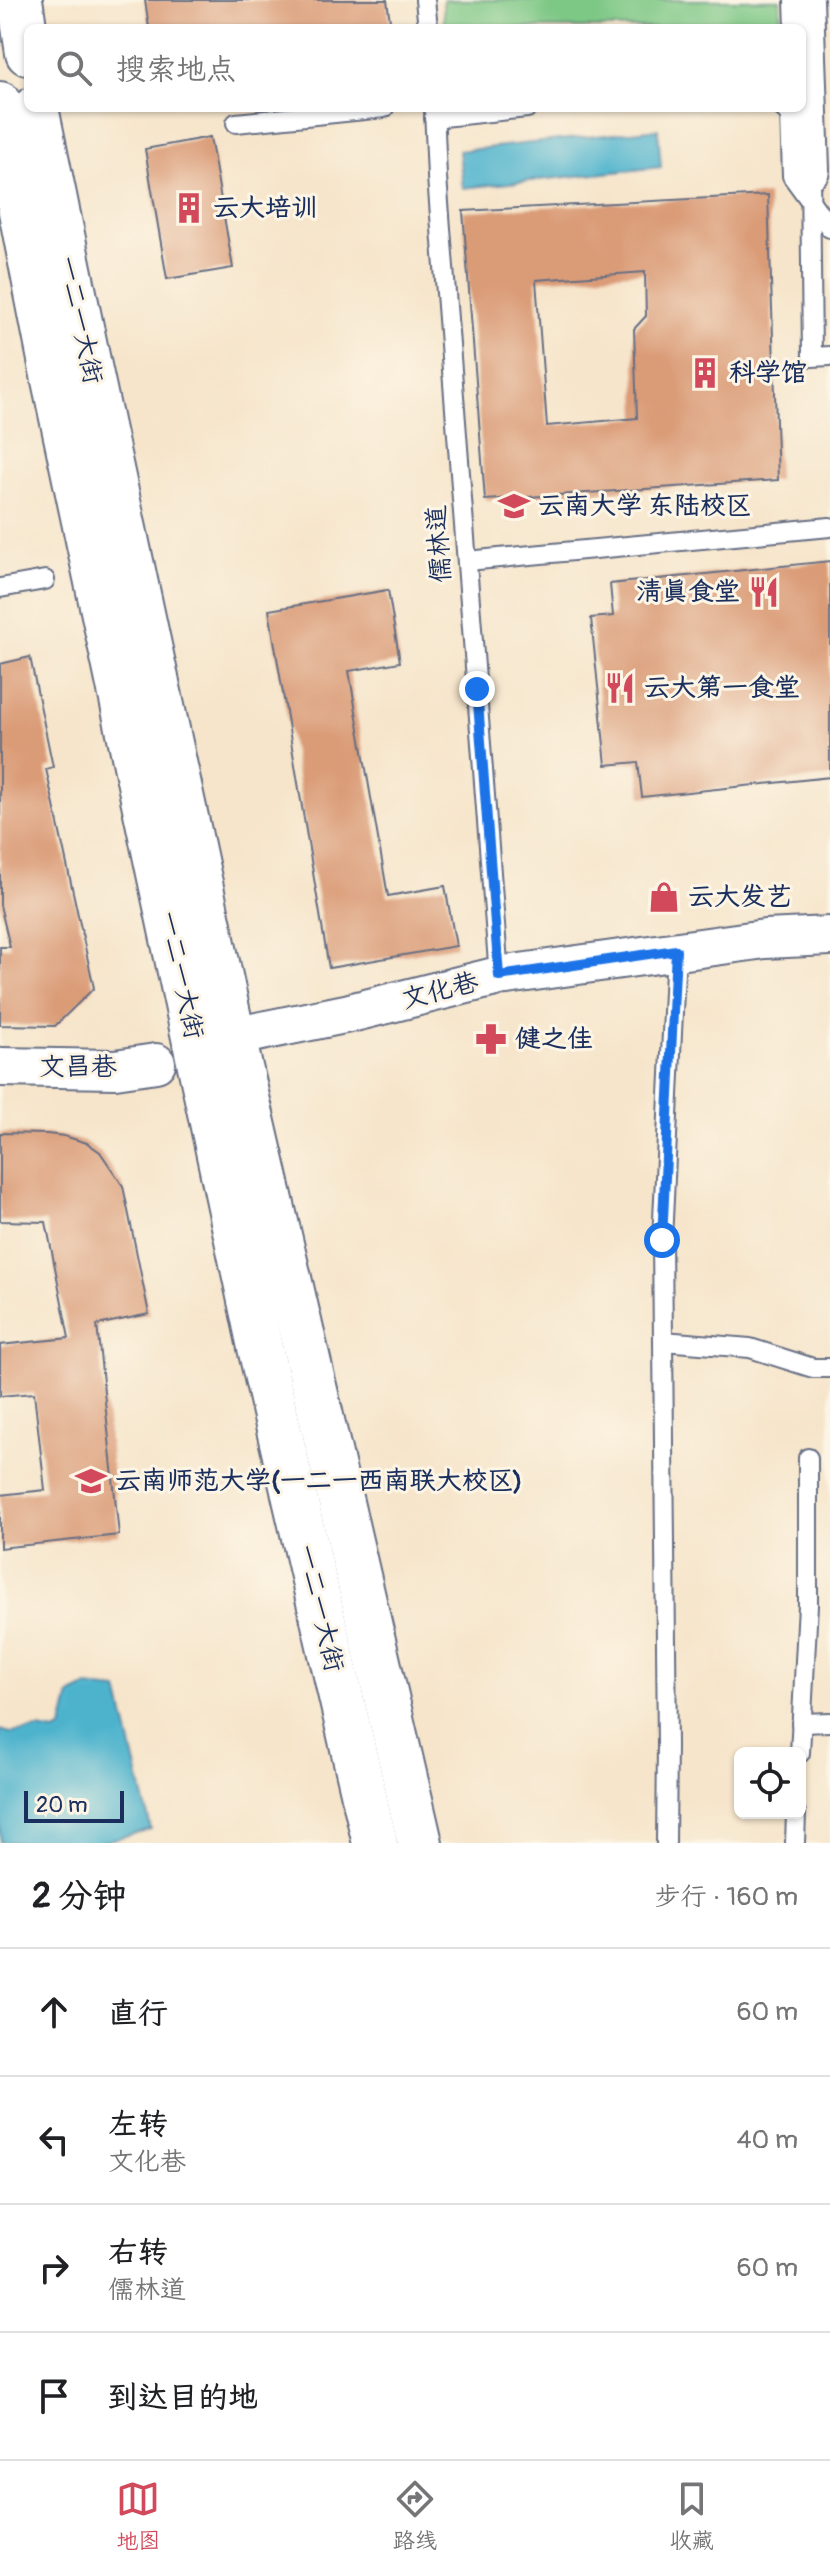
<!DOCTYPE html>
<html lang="zh">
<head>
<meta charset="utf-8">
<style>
  :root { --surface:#fff; --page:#f2f2f2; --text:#202124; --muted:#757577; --line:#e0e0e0; --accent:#d1495b }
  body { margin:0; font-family:Pangolin,"LXGW WenKai TC",sans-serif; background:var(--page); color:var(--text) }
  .controls { position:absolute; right:24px; bottom:24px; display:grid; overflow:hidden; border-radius:12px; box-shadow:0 2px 6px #0004 }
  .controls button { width:72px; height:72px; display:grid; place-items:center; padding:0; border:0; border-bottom:2px solid var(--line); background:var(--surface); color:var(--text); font:40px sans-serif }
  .scale { position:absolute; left:24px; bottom:20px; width:100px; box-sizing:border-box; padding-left:8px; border:4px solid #1b2f5e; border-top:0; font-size:22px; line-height:28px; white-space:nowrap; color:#1b2f5e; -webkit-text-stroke:6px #fcf5e5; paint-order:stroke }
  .stop { position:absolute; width:24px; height:24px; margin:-18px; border:6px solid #1a73e8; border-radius:50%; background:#fff }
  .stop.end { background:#1a73e8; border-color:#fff; box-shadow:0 2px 8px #0008 }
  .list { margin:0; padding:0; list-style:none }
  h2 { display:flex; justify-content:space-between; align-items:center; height:104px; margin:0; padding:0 32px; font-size:34px }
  h2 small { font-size:26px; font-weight:400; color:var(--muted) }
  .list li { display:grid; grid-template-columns:52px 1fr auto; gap:24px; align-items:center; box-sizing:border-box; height:128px; padding:0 32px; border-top:2px solid var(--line) }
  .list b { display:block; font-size:30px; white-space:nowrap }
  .list p { margin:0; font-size:26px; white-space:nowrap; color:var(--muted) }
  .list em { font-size:26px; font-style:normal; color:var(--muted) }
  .icon { flex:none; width:44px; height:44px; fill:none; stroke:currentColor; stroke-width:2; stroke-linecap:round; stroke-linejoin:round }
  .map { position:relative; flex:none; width:830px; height:1843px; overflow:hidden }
  .search { position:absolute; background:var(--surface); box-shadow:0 2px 6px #0004; left:24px; right:24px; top:24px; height:88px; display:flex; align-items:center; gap:20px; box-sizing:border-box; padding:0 28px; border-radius:12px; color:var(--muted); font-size:30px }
  .sheet { height:616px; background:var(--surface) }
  nav { display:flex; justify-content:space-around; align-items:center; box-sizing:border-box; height:112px; border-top:2px solid var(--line); background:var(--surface); font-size:22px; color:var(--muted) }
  nav a { display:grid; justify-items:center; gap:4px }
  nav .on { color:var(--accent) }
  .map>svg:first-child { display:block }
  .green { fill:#7ec886; stroke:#4c7c72; stroke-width:2 }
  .water { fill:#4eb3cd; stroke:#347196; stroke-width:2 }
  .building { fill:#da9b77; fill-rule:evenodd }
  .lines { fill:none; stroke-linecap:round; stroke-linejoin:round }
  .lane-casing { stroke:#686f84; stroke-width:22 }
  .street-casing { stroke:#686f84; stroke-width:42 }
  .primary-casing { stroke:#686f84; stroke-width:48 }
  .lane { stroke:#fff; stroke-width:18 }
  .street { stroke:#fff; stroke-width:38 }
  .primary { stroke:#fff; stroke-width:44 }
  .route { stroke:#1a73e8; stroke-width:10 }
  .labels { text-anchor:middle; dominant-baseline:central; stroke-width:6; stroke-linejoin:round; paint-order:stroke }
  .poi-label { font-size:26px; font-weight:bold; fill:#1b2f5e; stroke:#fcf5e5; text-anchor:start }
  .street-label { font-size:26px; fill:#1b2f5e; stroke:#fcf5e5 }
</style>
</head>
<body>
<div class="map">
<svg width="830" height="1843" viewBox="0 0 830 1843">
  <rect width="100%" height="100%" fill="#fcf5e5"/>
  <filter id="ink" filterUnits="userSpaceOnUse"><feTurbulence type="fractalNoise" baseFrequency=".0125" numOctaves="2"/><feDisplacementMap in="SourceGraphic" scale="16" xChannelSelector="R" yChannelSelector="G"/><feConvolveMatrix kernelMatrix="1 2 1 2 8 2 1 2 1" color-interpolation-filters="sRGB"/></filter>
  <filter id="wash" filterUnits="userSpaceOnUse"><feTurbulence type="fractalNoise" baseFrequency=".006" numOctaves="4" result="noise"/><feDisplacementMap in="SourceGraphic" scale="32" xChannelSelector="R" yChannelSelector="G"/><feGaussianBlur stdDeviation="1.8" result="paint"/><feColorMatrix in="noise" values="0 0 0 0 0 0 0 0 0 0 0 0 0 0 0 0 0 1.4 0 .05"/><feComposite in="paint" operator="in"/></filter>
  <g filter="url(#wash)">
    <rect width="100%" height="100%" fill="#f6e5cb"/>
    <polygon class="green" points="443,0 780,0 781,28 444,28"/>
    <g class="water">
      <polygon points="658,129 661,167 463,188 459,151"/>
      <polygon points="86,1687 118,1690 151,1829 98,1843 0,1842 0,1730 11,1733 39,1729 55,1732 62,1728 70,1695"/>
    </g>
    <g id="blocks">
      <g class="building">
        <polygon points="145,0 387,0 391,28 149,28"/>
        <polygon points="210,137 233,268 167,279 145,149"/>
        <path d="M768 195 778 480 485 500 463 211ZM645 272 646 316 634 329 637 418 547 426 536 280Z"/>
        <polygon points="830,561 830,777 642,797 638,762 606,765 591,618 613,616 610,584"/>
        <polygon points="388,590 400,662 349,671 388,896 445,886 456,946 329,968 269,610"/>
        <polygon points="30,657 53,767 46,769 94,988 55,1026 0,1025 0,947 10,947 0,905 0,664"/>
        <polygon points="0,1133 47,1134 64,1136 87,1143 100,1152 123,1186 149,1314 97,1325 119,1535 0,1548 0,1495 45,1490 34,1393 0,1396 0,1345 69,1338 46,1222 0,1221"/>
      </g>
    </g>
  </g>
  <g filter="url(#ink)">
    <use href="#blocks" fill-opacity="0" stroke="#686f84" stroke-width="2"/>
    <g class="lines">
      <defs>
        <g id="lane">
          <polyline points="425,0 428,28"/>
          <polyline points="434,108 437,177 499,976"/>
          <polyline points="783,108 790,114 792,176 830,228"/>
          <polyline points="434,118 527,108"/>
          <polyline points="236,123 384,108"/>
          <polyline points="810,170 812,357 830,356"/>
          <polyline points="467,561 830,527"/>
          <polyline points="0,588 45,580"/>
          <polyline points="663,1341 750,1348 813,1368 830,1368"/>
          <polyline points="801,1723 830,1722"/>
          <polyline points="800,1753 808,1605 808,1458"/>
          <polyline points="666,1843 667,1745 662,1240 676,950"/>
          <polyline points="795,1843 796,1813"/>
        </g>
        <g id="street">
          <polyline points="804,0 810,170"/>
          <polyline points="203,1043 350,1013 499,976 765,939 830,936"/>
          <polyline points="0,1067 115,1069 156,1063"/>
        </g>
        <g id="primary">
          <polyline points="20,0 28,53"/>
          <polyline points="0,104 54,380 261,1352 375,1843"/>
          <polyline points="36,108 89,366 233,1037 420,1843"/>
        </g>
      </defs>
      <use href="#lane" class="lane-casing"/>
      <use href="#street" class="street-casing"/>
      <use href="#primary" class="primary-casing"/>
      <use href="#lane" class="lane"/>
      <use href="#street" class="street"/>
      <use href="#primary" class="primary"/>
    </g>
  </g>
  <g class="lines" filter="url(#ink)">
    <polyline class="route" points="477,689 499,976 676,950 662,1240"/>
  </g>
  <defs>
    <symbol id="building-bare" viewBox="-9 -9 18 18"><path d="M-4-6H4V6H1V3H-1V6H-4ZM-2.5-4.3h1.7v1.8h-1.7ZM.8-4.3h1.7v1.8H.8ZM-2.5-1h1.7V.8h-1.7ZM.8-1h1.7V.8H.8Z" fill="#d1495b" stroke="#fcf5e5" stroke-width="2.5" paint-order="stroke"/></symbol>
    <symbol id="university-bare" viewBox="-9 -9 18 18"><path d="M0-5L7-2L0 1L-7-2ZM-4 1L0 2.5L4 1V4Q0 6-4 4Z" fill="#d1495b" stroke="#fcf5e5" stroke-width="2.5" paint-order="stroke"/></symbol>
    <symbol id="restaurant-bare" viewBox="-9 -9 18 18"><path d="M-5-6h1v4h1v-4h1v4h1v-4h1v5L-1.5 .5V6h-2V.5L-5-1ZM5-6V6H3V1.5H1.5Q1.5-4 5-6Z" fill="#d1495b" stroke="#fcf5e5" stroke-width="2.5" paint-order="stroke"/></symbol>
    <symbol id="shop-bare" viewBox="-9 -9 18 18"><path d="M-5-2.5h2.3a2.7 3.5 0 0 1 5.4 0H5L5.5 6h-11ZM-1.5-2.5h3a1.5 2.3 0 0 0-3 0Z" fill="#d1495b" stroke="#fcf5e5" stroke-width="2.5" paint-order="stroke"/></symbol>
    <symbol id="pharmacy-bare" viewBox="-9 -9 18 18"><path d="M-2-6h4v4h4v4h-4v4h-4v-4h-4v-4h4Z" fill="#d1495b" stroke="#fcf5e5" stroke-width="2.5" paint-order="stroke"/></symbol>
  </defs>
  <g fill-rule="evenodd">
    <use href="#building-bare" x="167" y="186" width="44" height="44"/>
    <use href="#building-bare" x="683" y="351" width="44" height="44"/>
    <use href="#university-bare" x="492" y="484" width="44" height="44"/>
    <use href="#restaurant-bare" x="742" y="570" width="44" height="44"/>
    <use href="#restaurant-bare" x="598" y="666" width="44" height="44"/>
    <use href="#shop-bare" x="642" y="875" width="44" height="44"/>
    <use href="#pharmacy-bare" x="469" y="1017" width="44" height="44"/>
    <use href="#university-bare" x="69" y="1459" width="44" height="44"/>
  </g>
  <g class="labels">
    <g class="poi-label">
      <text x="213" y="208">云大培训</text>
      <text x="729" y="373">科学馆</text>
      <text x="538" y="506">云南大学 东陆校区</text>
      <text x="740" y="592" text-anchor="end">清真食堂</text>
      <text x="644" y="688">云大第一食堂</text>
      <text x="688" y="897">云大发艺</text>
      <text x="515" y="1039">健之佳</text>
      <text x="115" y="1481">云南师范大学(一二一西南联大校区)</text>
    </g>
    <g class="street-label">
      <text transform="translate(80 320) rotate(78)">一二一大街</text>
      <text transform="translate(439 544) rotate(-94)">儒林道</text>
      <text transform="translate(181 975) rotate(78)">一二一大街</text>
      <text transform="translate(440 991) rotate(-14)">文化巷</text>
      <text x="78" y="1067">文昌巷</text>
      <text transform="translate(320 1608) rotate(77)">一二一大街</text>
    </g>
  </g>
</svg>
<div class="controls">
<button><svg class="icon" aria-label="locate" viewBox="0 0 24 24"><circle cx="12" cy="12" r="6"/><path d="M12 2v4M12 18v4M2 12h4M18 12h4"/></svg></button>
</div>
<div class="scale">20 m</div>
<div class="stop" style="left:662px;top:1240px"></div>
<div class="stop end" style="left:477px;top:689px"></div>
<div class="search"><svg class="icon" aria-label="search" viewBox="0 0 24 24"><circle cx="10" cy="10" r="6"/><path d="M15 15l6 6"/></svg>搜索地点</div>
</div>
<section class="sheet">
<h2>2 分钟<small>步行 · 160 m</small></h2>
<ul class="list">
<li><svg class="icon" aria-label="ahead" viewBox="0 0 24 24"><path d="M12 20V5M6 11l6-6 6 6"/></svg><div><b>直行</b></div><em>60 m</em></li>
<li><svg class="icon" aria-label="left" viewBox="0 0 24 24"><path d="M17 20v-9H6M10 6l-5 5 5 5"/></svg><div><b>左转</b><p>文化巷</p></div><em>40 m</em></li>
<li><svg class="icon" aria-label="right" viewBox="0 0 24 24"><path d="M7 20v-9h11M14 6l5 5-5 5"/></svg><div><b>右转</b><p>儒林道</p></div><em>60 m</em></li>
<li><svg class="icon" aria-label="arrive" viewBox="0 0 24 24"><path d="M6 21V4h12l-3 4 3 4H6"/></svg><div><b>到达目的地</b></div></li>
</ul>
</section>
<nav>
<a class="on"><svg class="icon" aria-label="map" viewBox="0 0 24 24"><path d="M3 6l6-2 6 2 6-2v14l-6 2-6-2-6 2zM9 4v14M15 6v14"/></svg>地图</a>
<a><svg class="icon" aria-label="directions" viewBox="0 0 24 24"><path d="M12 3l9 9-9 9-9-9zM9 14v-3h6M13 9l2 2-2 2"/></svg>路线</a>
<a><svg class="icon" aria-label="saved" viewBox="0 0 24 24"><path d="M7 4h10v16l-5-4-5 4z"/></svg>收藏</a>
</nav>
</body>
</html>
